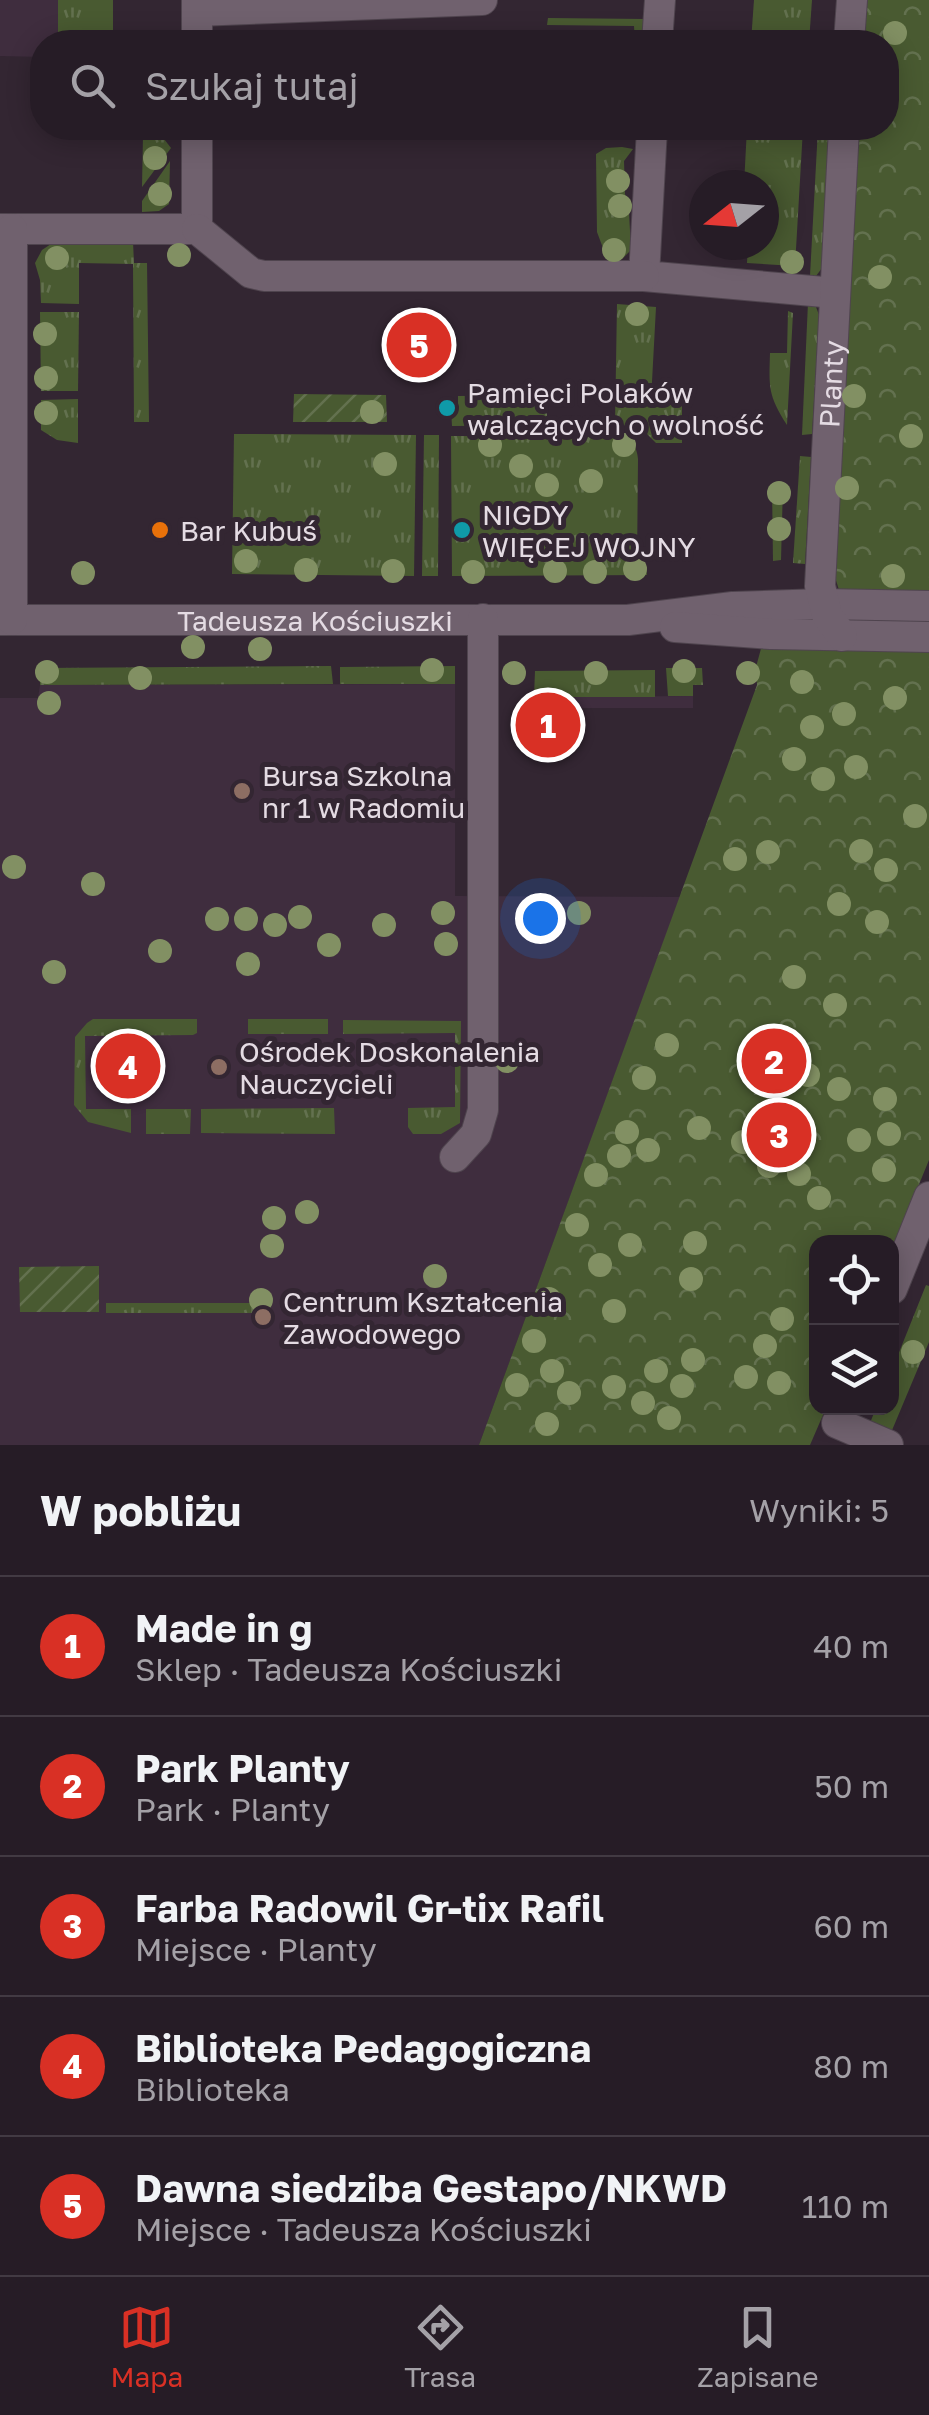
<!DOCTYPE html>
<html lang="pl">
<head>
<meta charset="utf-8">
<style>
  :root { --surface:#261c26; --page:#322932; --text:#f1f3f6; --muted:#a4a1a7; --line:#423a43; --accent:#d93025 }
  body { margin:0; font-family:"Golos Text",sans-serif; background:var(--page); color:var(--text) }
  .controls { position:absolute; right:30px; bottom:30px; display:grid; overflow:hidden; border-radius:20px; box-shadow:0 5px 25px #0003 }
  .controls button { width:90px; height:90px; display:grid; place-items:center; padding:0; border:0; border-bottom:2px solid var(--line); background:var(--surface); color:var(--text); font:50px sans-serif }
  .compass { position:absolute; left:689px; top:170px; width:90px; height:90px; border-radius:50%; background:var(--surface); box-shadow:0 5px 25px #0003; rotate:253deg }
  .you { position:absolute; left:540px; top:918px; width:35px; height:35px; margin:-25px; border:8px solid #fff; border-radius:50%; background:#1a73e8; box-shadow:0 0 0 15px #1a73e833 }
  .badge { display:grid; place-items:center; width:65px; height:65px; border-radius:50%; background:var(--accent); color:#fff; font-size:32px; font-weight:700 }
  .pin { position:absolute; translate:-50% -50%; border:5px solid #fff; box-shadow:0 2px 10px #0006 }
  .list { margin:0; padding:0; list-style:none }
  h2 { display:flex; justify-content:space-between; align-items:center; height:130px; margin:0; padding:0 40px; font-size:42px }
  h2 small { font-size:32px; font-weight:400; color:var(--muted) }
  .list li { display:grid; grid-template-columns:65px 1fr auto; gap:30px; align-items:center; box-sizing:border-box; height:140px; padding:0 40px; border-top:2px solid var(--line) }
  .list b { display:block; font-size:38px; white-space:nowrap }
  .list p { margin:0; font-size:32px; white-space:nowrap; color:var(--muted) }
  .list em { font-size:32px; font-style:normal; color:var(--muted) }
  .icon { flex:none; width:55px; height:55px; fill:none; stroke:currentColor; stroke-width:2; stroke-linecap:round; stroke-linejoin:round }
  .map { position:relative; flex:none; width:929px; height:1445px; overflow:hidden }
  .search { position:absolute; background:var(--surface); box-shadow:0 5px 25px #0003; left:30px; right:30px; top:30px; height:110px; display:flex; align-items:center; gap:25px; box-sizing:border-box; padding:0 35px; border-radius:40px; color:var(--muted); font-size:38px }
  .sheet { height:830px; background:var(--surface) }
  nav { display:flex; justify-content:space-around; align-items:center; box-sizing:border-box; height:140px; border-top:2px solid var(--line); background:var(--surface); font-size:28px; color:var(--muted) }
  nav a { display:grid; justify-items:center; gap:5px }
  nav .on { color:var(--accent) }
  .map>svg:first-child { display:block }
  .built { fill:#3f2d3e }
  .grass { fill:url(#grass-tufts) }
  .park { fill:url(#park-crowns) }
  .garden { fill:url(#garden-furrows) }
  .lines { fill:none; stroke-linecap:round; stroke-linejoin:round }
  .minor-casing { stroke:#4f444e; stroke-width:32 }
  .minor { stroke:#70616e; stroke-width:30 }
  .tree { fill:#829063 }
  .culture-dot { fill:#0f9aa8; stroke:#332632; stroke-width:4 }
  .food-dot { fill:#e8710a; stroke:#332632; stroke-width:4 }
  .education-dot { fill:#8d6e63; stroke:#332632; stroke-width:4 }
  .labels { text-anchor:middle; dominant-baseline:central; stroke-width:10; stroke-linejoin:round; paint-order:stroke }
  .street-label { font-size:28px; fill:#e4dbe3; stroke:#332632 }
  .poi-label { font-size:28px; fill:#e4dbe3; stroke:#332632; text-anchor:start }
</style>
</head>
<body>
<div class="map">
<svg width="929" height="1445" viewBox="0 0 929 1445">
  <defs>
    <pattern id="grass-tufts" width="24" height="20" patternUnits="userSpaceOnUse" patternTransform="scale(2.5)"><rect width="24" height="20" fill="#495a31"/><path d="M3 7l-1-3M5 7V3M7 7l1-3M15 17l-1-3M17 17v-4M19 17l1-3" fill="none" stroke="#63714f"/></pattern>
    <pattern id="park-crowns" width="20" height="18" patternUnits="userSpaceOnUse" patternTransform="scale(2.5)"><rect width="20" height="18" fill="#495a31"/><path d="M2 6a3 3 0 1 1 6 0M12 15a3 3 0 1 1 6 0" fill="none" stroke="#63714f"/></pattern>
    <pattern id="garden-furrows" width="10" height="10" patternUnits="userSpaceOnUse" patternTransform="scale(2.5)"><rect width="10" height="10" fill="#495a31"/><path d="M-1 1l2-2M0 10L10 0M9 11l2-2" fill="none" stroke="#63714f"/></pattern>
  </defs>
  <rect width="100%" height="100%" fill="#332632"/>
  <g class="built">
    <polygon points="0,0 58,0 58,42 42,42 42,57 0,56"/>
    <polygon points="455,684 455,896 680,897 479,1445 0,1445 0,698 38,698 40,685"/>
    <polygon points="693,696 693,708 535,708 534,697"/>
  </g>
  <g class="grass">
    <rect x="58" y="0" width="55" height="42"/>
    <polygon points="754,0 812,0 809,42 751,42"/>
    <polygon points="548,18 644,19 643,42 635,42 634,26 547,25"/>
    <polygon points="747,128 803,128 795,266 747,263 748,245 764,245 764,185 744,185"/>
    <polygon points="818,128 830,128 822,268 816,276 810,276"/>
    <polygon points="143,136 164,139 171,148 142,187"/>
    <polygon points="622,147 633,149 624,161 625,194 629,212 631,250 623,258 609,264 597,232 596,154 606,148"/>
    <polygon points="170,161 169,204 159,211 142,212 142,201"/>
    <polygon points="54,242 133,242 134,263 147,263 149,422 134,422 133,264 79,263 79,304 41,303 40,280 35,263 42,250"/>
    <polygon points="808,303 816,307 819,315 812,434 802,435"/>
    <polygon points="617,304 656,307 651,400 682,402 682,443 656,443 639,426 615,425"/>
    <path d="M788 311 793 313 787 425C768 395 769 388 770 353H787Z"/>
    <polygon points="40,312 79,312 78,391 41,391"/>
    <polygon points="547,395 547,425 452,426 451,408 458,407 458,396"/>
    <polygon points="78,399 78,443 57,440 41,430 41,400"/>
    <polygon points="234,434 416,435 414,576 232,574"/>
    <polygon points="424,435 439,435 438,576 422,576"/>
    <path d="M451 436 624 437C634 441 637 449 638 459L637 565 646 566 647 575 452 576Z"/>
    <polygon points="800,456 811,457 805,564 793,563"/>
    <polygon points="772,484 783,484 781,560 773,561"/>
    <polygon points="331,666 333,684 40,685 40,668"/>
    <polygon points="455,666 455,684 340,684 340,667"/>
    <polygon points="666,668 702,668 703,685 693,685 693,696 668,696"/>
    <polygon points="655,670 655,697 534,697 535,671"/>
    <polygon points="93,1019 197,1019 197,1033 193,1035 85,1036 86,1109 131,1109 131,1133 88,1122 74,1105 75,1037 87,1023"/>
    <rect x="248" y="1019" width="80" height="15"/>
    <polygon points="343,1020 461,1021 460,1123 441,1134 413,1134 408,1127 408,1108 455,1107 455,1033 343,1034"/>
    <polygon points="334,1108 335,1134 201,1133 201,1109"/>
    <polygon points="146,1109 191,1109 190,1134 146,1134"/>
    <polygon points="926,1285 929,1286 929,1342 890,1435 870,1423 876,1408 892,1408 892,1370"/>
    <rect x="106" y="1303" width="149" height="10"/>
  </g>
  <g class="park">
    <polygon points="867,0 929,0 929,597 839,590 835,577 859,128 886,128 886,42 864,42"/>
    <polygon points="762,645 929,651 929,1160 892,1250 892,1242 816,1242 816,1408 826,1408 810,1445 479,1445 757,685 756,667"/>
  </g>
  <g class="garden">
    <polygon points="294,394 386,395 387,422 293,422"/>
    <polygon points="99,1266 99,1312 20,1312 19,1267"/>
  </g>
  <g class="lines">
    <defs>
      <g id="minor">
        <polyline points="197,11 482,0"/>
        <polyline points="197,42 197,0"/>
        <polyline points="657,42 660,0"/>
        <polyline points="849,42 852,0"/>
        <polyline points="197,128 197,229"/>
        <polyline points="652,128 644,276 835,293"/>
        <polyline points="0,229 197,229"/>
        <polyline points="197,229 251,273 264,276 644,276"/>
        <path id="s1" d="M0 620H628L733 607 823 604 929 606"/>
        <polyline points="12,620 12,229"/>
        <polyline points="675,627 771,634 929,637"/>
        <path id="s2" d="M842 636 827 615 820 586 844 128"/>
        <polyline points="455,1157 476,1134 483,1110 483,619"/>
        <polyline points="892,1289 929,1197"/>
        <polyline points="837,1423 888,1445"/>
      </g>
    </defs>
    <use href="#minor" class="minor-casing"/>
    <use href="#minor" class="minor"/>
  </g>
  <g class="tree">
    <circle cx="895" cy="33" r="12"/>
    <circle cx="155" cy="158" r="12"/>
    <circle cx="618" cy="181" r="12"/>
    <circle cx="160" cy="194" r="12"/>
    <circle cx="620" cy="206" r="12"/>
    <circle cx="614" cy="250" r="12"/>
    <circle cx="179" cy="255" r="12"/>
    <circle cx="57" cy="258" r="12"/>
    <circle cx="792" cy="262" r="12"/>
    <circle cx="880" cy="277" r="12"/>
    <circle cx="637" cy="314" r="12"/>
    <circle cx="45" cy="334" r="12"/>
    <circle cx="46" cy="378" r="12"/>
    <circle cx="854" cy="396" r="12"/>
    <circle cx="372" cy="412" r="12"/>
    <circle cx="46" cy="413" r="12"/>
    <circle cx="911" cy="436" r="12"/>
    <circle cx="490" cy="445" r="12"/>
    <circle cx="624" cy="445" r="12"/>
    <circle cx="385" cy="464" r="12"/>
    <circle cx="521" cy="466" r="12"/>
    <circle cx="591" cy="481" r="12"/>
    <circle cx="547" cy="485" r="12"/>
    <circle cx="847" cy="488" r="12"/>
    <circle cx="779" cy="493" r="12"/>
    <circle cx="779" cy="529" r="12"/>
    <circle cx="246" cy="561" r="12"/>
    <circle cx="635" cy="569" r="12"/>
    <circle cx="306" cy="570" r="12"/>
    <circle cx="393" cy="571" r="12"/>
    <circle cx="555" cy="571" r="12"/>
    <circle cx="473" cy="572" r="12"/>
    <circle cx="595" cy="572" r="12"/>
    <circle cx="83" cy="573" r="12"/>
    <circle cx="893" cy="576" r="12"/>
    <circle cx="193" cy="647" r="12"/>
    <circle cx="260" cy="649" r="12"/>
    <circle cx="432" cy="670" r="12"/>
    <circle cx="684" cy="671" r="12"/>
    <circle cx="47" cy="672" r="12"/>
    <circle cx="514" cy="673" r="12"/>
    <circle cx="596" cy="673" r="12"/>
    <circle cx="748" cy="673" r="12"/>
    <circle cx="140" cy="678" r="12"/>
    <circle cx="802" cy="682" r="12"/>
    <circle cx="895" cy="698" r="12"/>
    <circle cx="49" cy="703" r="12"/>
    <circle cx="844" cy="714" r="12"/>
    <circle cx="812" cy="727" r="12"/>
    <circle cx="794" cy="759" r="12"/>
    <circle cx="856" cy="767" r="12"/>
    <circle cx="823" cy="779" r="12"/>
    <circle cx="915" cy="816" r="12"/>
    <circle cx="861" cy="851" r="12"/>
    <circle cx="768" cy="852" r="12"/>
    <circle cx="735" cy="859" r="12"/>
    <circle cx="14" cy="867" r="12"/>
    <circle cx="886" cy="870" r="12"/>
    <circle cx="93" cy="884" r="12"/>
    <circle cx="839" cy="904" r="12"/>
    <circle cx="539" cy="912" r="12"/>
    <circle cx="443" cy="913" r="12"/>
    <circle cx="579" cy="913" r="12"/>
    <circle cx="300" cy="917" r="12"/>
    <circle cx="217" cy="919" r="12"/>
    <circle cx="246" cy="919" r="12"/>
    <circle cx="877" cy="922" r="12"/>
    <circle cx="275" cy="925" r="12"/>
    <circle cx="384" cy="925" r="12"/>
    <circle cx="446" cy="944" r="12"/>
    <circle cx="329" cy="945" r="12"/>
    <circle cx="160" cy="951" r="12"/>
    <circle cx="248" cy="964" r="12"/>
    <circle cx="54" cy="972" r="12"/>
    <circle cx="794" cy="977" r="12"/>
    <circle cx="835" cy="1005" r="12"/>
    <circle cx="667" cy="1045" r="12"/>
    <circle cx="507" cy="1061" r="12"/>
    <circle cx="808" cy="1075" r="12"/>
    <circle cx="644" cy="1078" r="12"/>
    <circle cx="839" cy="1089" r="12"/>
    <circle cx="885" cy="1099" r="12"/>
    <circle cx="699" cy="1128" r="12"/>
    <circle cx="627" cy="1132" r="12"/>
    <circle cx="889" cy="1134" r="12"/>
    <circle cx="859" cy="1140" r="12"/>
    <circle cx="743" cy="1142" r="12"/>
    <circle cx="648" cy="1150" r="12"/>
    <circle cx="619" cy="1156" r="12"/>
    <circle cx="769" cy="1166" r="12"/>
    <circle cx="884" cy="1170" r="12"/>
    <circle cx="799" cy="1174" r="12"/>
    <circle cx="596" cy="1175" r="12"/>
    <circle cx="819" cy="1198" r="12"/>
    <circle cx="307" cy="1212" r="12"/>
    <circle cx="274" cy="1218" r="12"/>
    <circle cx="577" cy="1225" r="12"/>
    <circle cx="695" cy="1243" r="12"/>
    <circle cx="630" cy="1245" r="12"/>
    <circle cx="272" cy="1246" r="12"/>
    <circle cx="600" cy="1265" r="12"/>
    <circle cx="435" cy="1276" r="12"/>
    <circle cx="691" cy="1279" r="12"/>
    <circle cx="549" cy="1299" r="12"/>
    <circle cx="261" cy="1300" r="12"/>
    <circle cx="614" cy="1311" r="12"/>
    <circle cx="782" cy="1319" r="12"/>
    <circle cx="534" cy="1341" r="12"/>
    <circle cx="765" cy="1346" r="12"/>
    <circle cx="913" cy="1352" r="12"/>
    <circle cx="693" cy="1360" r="12"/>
    <circle cx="552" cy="1371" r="12"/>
    <circle cx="656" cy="1371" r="12"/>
    <circle cx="746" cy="1377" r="12"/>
    <circle cx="779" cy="1383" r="12"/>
    <circle cx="517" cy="1385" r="12"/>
    <circle cx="682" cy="1386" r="12"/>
    <circle cx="614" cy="1387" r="12"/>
    <circle cx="569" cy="1393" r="12"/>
    <circle cx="643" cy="1403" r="12"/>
    <circle cx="669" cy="1418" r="12"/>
    <circle cx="547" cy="1424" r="12"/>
  </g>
  <g class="culture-dot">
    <circle cx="447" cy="408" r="10"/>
    <circle cx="462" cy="530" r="10"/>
  </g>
  <circle class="food-dot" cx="160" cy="530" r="10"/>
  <g class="education-dot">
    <circle cx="242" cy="791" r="10"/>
    <circle cx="219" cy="1067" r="10"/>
    <circle cx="263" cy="1317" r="10"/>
  </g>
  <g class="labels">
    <g class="street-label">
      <text stroke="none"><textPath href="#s2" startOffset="258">Planty</textPath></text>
      <text stroke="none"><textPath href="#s1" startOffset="315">Tadeusza Kościuszki</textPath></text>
    </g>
    <g class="poi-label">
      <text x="467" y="392">Pamięci Polaków<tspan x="467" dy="32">walczących o wolność</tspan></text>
      <text x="482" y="514">NIGDY<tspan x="482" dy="32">WIĘCEJ WOJNY</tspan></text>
      <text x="180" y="530">Bar Kubuś</text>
      <text x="262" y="775">Bursa Szkolna<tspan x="262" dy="32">nr 1 w Radomiu</tspan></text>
      <text x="239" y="1051">Ośrodek Doskonalenia<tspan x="239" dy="32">Nauczycieli</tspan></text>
      <text x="283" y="1301">Centrum Kształcenia<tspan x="283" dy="32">Zawodowego</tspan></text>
    </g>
  </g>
</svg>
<div class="controls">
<button><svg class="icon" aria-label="locate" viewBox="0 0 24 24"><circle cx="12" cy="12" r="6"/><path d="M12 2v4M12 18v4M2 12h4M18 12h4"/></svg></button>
<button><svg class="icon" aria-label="layers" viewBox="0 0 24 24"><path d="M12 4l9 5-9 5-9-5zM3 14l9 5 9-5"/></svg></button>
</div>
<svg class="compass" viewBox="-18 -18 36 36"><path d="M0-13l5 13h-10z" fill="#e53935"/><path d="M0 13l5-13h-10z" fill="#a4a1a7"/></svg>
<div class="you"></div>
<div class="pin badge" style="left:548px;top:725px">1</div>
<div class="pin badge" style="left:774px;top:1061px">2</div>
<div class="pin badge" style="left:779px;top:1135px">3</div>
<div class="pin badge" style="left:128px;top:1066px">4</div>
<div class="pin badge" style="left:419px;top:345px">5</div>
<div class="search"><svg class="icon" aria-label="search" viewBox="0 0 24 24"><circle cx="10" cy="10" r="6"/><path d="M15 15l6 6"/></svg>Szukaj tutaj</div>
</div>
<section class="sheet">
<h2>W pobliżu<small>Wyniki: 5</small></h2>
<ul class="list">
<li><span class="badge">1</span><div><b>Made in g</b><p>Sklep · Tadeusza Kościuszki</p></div><em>40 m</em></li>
<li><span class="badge">2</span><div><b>Park Planty</b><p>Park · Planty</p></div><em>50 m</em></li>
<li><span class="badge">3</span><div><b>Farba Radowil Gr-tix Rafil</b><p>Miejsce · Planty</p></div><em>60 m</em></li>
<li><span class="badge">4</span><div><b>Biblioteka Pedagogiczna</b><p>Biblioteka</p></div><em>80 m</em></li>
<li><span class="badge">5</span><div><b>Dawna siedziba Gestapo/NKWD</b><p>Miejsce · Tadeusza Kościuszki</p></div><em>110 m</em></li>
</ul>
</section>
<nav>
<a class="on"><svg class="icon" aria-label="map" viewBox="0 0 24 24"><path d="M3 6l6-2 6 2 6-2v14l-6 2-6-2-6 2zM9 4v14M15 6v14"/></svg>Mapa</a>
<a><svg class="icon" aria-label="directions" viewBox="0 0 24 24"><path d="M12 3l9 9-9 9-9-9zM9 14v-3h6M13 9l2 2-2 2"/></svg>Trasa</a>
<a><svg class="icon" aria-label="saved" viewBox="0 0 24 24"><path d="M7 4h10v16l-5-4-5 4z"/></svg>Zapisane</a>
</nav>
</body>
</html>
